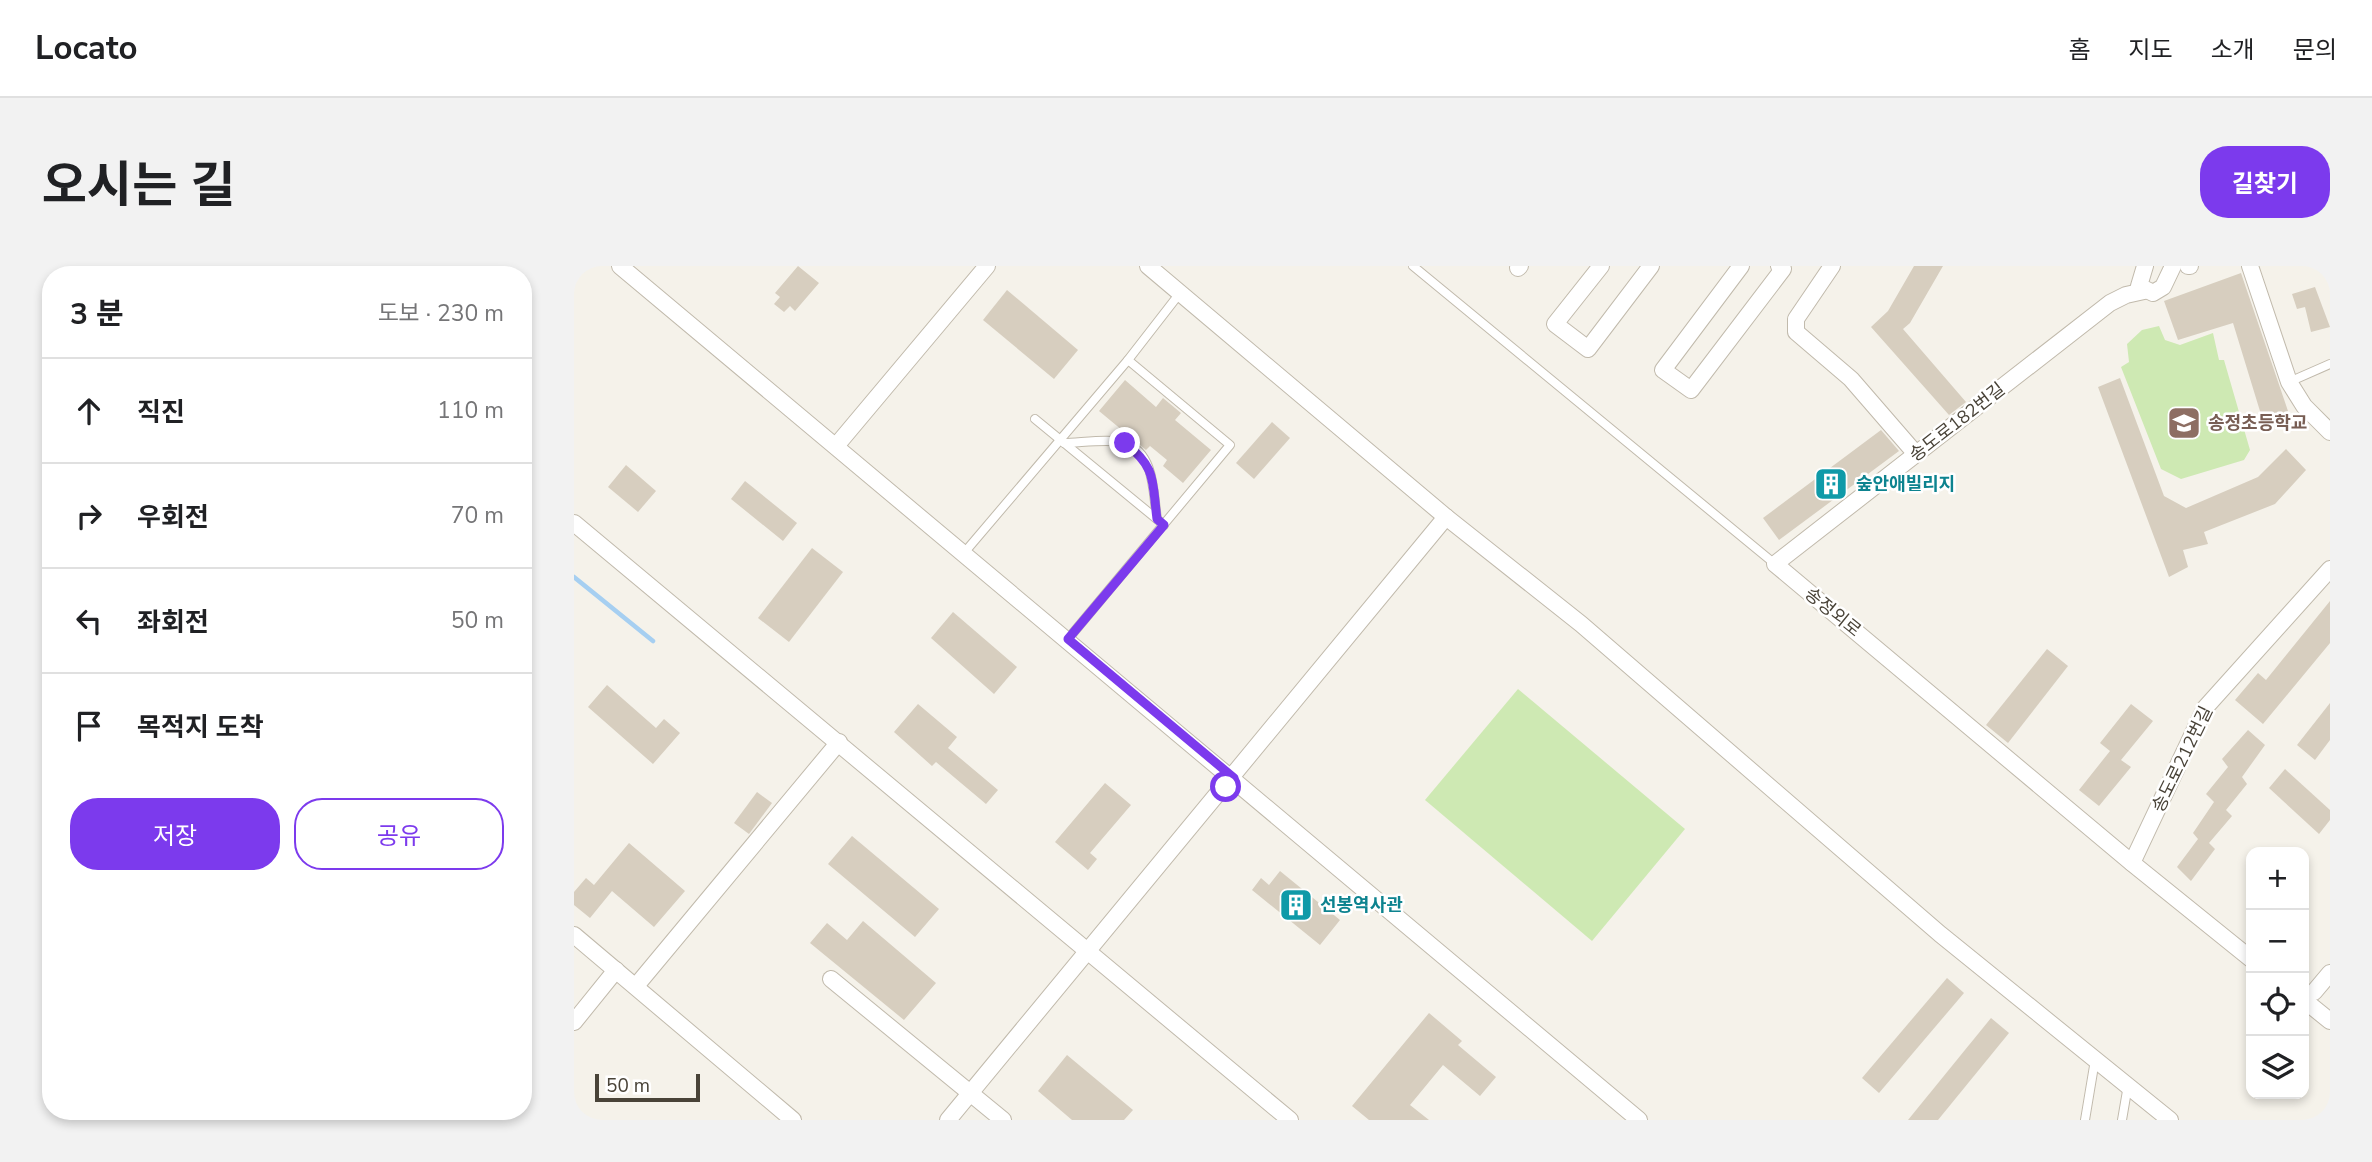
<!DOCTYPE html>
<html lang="ko">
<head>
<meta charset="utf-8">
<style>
  :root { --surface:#fff; --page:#f2f2f2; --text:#202124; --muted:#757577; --line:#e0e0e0; --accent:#7c3aed }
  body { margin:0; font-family:"Nunito Sans","Noto Sans KR",sans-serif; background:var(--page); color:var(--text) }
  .controls { position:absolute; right:21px; bottom:21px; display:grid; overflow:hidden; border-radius:14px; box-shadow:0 4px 10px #0003 }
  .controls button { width:63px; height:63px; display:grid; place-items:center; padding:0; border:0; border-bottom:2px solid var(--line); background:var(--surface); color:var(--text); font:35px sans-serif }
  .scale { position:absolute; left:21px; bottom:18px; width:105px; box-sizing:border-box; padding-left:7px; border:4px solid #494338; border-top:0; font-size:19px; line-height:24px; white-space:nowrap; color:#494338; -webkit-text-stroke:5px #fff; paint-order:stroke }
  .stop { position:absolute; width:21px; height:21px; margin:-16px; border:5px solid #7c3aed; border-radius:50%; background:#fff }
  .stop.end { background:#7c3aed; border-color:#fff; box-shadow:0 2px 7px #0008 }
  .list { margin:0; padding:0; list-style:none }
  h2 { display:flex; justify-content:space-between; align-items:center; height:91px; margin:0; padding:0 28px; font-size:30px }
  h2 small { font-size:23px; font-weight:400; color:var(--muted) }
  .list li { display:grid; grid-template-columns:46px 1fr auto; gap:21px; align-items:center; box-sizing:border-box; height:105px; padding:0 28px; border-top:2px solid var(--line) }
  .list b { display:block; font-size:26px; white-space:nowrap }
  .list em { font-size:23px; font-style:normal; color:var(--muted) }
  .actions { display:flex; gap:14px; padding:21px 28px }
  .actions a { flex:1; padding:16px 0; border:2px solid var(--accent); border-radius:28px; text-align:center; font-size:24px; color:var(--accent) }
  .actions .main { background:var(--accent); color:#fff }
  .icon { flex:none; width:38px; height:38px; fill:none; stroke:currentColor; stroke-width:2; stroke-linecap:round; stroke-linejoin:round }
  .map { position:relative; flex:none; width:1756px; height:854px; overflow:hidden; border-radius:28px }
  header { display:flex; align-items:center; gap:42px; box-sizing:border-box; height:98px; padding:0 35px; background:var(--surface); border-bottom:2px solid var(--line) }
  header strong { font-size:33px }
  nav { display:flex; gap:38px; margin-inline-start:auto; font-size:24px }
  .intro { display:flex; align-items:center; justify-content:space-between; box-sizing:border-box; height:168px; padding:0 42px }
  h1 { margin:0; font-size:49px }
  .button { padding:18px 32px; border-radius:28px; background:var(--accent); color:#fff; font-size:24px; font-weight:700 }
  main { display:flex; gap:42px; padding:0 42px }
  aside { flex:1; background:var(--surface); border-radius:28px; box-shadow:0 4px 10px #0003 }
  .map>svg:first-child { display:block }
  .green { fill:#cee9b3 }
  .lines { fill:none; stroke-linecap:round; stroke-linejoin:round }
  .stream { stroke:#a6cff1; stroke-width:4.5 }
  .building { fill:#d7cebf }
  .service-casing { stroke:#c1baac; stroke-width:10 }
  .minor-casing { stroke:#c1baac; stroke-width:18 }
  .service { stroke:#fff; stroke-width:8 }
  .minor { stroke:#fff; stroke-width:16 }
  .route { stroke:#7c3aed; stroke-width:9 }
  .labels { text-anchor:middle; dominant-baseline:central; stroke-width:5; stroke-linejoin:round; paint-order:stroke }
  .street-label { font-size:18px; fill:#494338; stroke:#fff }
  .education-label { font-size:18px; font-weight:bold; fill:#785e54; stroke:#fff; text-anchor:start }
  .culture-label { font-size:18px; font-weight:bold; fill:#0d838f; stroke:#fff; text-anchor:start }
</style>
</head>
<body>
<header>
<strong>Locato</strong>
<nav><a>홈</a><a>지도</a><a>소개</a><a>문의</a></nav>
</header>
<div class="intro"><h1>오시는 길</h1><a class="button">길찾기</a></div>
<main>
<aside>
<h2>3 분<small>도보 · 230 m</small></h2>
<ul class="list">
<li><svg class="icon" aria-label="ahead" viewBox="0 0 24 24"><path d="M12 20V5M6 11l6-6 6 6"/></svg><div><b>직진</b></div><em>110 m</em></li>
<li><svg class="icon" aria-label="right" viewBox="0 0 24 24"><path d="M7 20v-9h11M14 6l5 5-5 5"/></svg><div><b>우회전</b></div><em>70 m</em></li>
<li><svg class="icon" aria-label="left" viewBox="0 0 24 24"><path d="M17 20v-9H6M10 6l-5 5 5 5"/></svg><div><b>좌회전</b></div><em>50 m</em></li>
<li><svg class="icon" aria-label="arrive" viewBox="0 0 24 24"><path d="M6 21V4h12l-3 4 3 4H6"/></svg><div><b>목적지 도착</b></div></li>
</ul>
<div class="actions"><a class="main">저장</a><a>공유</a></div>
</aside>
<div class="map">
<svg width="1756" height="854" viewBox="0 0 1756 854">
  <rect width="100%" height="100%" fill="#f5f2ea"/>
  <g class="green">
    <polygon points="1585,60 1591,74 1606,79 1639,67 1645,94 1650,94 1676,184 1670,194 1607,213 1587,203 1547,101 1555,96 1553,78 1568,64"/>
    <polygon points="944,423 1111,563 1018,675 851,534"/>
  </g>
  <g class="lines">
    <polyline class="stream" points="0,311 79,375"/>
  </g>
  <g class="building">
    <polygon points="224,0 245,17 221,45 216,40 210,46 200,38 206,31 201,27"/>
    <polygon points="1340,0 1369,0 1336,57 1329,63 1392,136 1375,149 1297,61 1314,45"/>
    <polygon points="1667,7 1714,145 1689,155 1659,57 1604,74 1590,35"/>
    <polygon points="1741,21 1756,61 1737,66 1731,41 1723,43 1718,28"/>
    <polygon points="433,24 504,84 480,113 409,54"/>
    <polygon points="1546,112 1590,230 1612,242 1684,211 1712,183 1732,204 1701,238 1630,266 1634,278 1609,284 1614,301 1595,311 1524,121"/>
    <polygon points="551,114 582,141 589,132 607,147 601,154 637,184 609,217 589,200 593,194 576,180 572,184 525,145"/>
    <polygon points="698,156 716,172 680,213 662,197"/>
    <polygon points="1307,164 1325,185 1205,274 1189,252"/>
    <polygon points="52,199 82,225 64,246 34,221"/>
    <polygon points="171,215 223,257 209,275 157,233"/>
    <polygon points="238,282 269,306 215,376 184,352"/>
    <polygon points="1756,335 1756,377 1689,458 1661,434 1684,407 1692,414"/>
    <polygon points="379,346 443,401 420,428 357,372"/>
    <polygon points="1473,383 1494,400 1434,477 1412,459"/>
    <polygon points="33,419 82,462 90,453 106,467 79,498 14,441"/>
    <polygon points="1756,437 1756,474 1741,494 1723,479"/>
    <polygon points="344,438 383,471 374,482 424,524 412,538 362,496 358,500 320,466"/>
    <polygon points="1557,438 1579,455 1547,494 1557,501 1525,540 1505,524 1536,485 1526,477"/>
    <polygon points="1674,464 1691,479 1668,511 1673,518 1652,544 1658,550 1635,577 1641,583 1617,615 1603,601 1624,573 1619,567 1640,536 1632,528 1654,501 1648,493"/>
    <polygon points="1711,503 1756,544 1756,554 1745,568 1695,522"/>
    <polygon points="531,517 557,539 516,587 523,593 514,604 481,576"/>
    <polygon points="183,526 198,537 175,568 160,557"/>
    <polygon points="278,570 365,643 341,671 254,598"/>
    <polygon points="55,577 111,625 80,661 38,625 16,652 0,639 0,626 12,612 20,619"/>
    <polygon points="706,605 766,654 746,679 678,624 687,612 695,619"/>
    <polygon points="289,655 362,717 330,754 236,677 253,657 273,674"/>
    <polygon points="1373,712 1390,727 1305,827 1288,812"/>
    <polygon points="855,747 888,775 884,779 922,811 906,830 869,799 836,839 855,854 795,854 778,840"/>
    <polygon points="1417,752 1435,767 1364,854 1334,854"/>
    <polygon points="493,789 559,844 550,854 498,854 464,825"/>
  </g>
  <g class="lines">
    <defs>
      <g id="service">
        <polyline points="839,0 1201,298"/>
        <polyline points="554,94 606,27"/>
        <polyline points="1715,116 1756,98"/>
        <polyline points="461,153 590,259"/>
        <path d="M490 177C505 177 538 172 551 177 581 187 579 227 583 253"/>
        <polyline points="390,287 554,94 656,179 494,373"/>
        <polyline points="1511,854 1521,794"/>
        <polyline points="1548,854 1554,819"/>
      </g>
      <g id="minor">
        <polyline points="46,0 1065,854"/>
        <polyline points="574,0 872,251 1007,358 1366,668 1596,854"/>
        <polyline points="1027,0 981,58 1014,83 1077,0"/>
        <polyline points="1167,0 1089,104 1117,124 1209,3 1205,0"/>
        <polyline points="1258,0 1222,53 1222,66 1277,113 1342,188"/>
        <polyline points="1571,0 1565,20 1579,27 1589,21 1599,0"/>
        <polyline points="1614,0 1616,0"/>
        <polyline points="1676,0 1715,116 1730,140 1756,166"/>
        <polyline points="944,2 946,0"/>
        <polyline points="1570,25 1552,29 1536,37 1201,298 1558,597 1677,693"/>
        <polyline points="262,180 413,0"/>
        <polyline points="0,257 716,854"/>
        <polyline points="1558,597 1631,442 1756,303"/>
        <polyline points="0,669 219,854"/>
        <polyline points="257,713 429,854"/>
        <polyline points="62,720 265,476"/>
        <polyline points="1740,726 1756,707"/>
        <polyline points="1730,734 1756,755"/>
        <polyline points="0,756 42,704"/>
        <polyline points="374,854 872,251"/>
      </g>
    </defs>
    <use href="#service" class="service-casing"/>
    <use href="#minor" class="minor-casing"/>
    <use href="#service" class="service"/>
    <use href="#minor" class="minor"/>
  </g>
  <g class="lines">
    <path class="route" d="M551 177C583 202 578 215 583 253L590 259 494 373 660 512 652 521"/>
  </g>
  <defs>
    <symbol id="school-square" viewBox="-11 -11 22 22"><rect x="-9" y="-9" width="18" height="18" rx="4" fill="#8d6e63" stroke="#fff"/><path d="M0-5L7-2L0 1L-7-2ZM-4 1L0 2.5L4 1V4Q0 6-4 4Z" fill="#fff"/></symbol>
    <symbol id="building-square" viewBox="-11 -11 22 22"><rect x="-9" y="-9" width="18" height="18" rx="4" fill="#0f9aa8" stroke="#fff"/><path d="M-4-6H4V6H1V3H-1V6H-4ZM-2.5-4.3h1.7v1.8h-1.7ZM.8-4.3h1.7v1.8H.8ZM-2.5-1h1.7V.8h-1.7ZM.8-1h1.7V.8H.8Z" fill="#fff"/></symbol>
  </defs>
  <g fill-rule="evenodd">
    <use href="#school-square" x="1591" y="138" width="38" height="38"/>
    <use href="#building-square" x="1238" y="199" width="38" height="38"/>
    <use href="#building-square" x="703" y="620" width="38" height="38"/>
  </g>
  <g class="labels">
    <g class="street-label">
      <text transform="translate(1383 156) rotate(-38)">송도로182번길</text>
      <text transform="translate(1259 346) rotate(39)">송정외로</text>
      <text transform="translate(1608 493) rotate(-64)">송도로212번길</text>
    </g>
    <g class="education-label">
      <text x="1634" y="157">송정초등학교</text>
    </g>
    <g class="culture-label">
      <text x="1282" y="218">숲안애빌리지</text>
      <text x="746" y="639">선봉역사관</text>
    </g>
  </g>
</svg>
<div class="controls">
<button>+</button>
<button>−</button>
<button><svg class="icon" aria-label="locate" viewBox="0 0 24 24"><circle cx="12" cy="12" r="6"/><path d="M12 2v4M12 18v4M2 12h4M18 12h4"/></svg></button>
<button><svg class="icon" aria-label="layers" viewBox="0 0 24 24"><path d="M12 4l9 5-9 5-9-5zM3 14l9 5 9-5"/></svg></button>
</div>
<div class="scale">50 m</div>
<div class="stop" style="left:652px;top:521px"></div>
<div class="stop end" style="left:551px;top:177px"></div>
</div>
</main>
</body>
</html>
